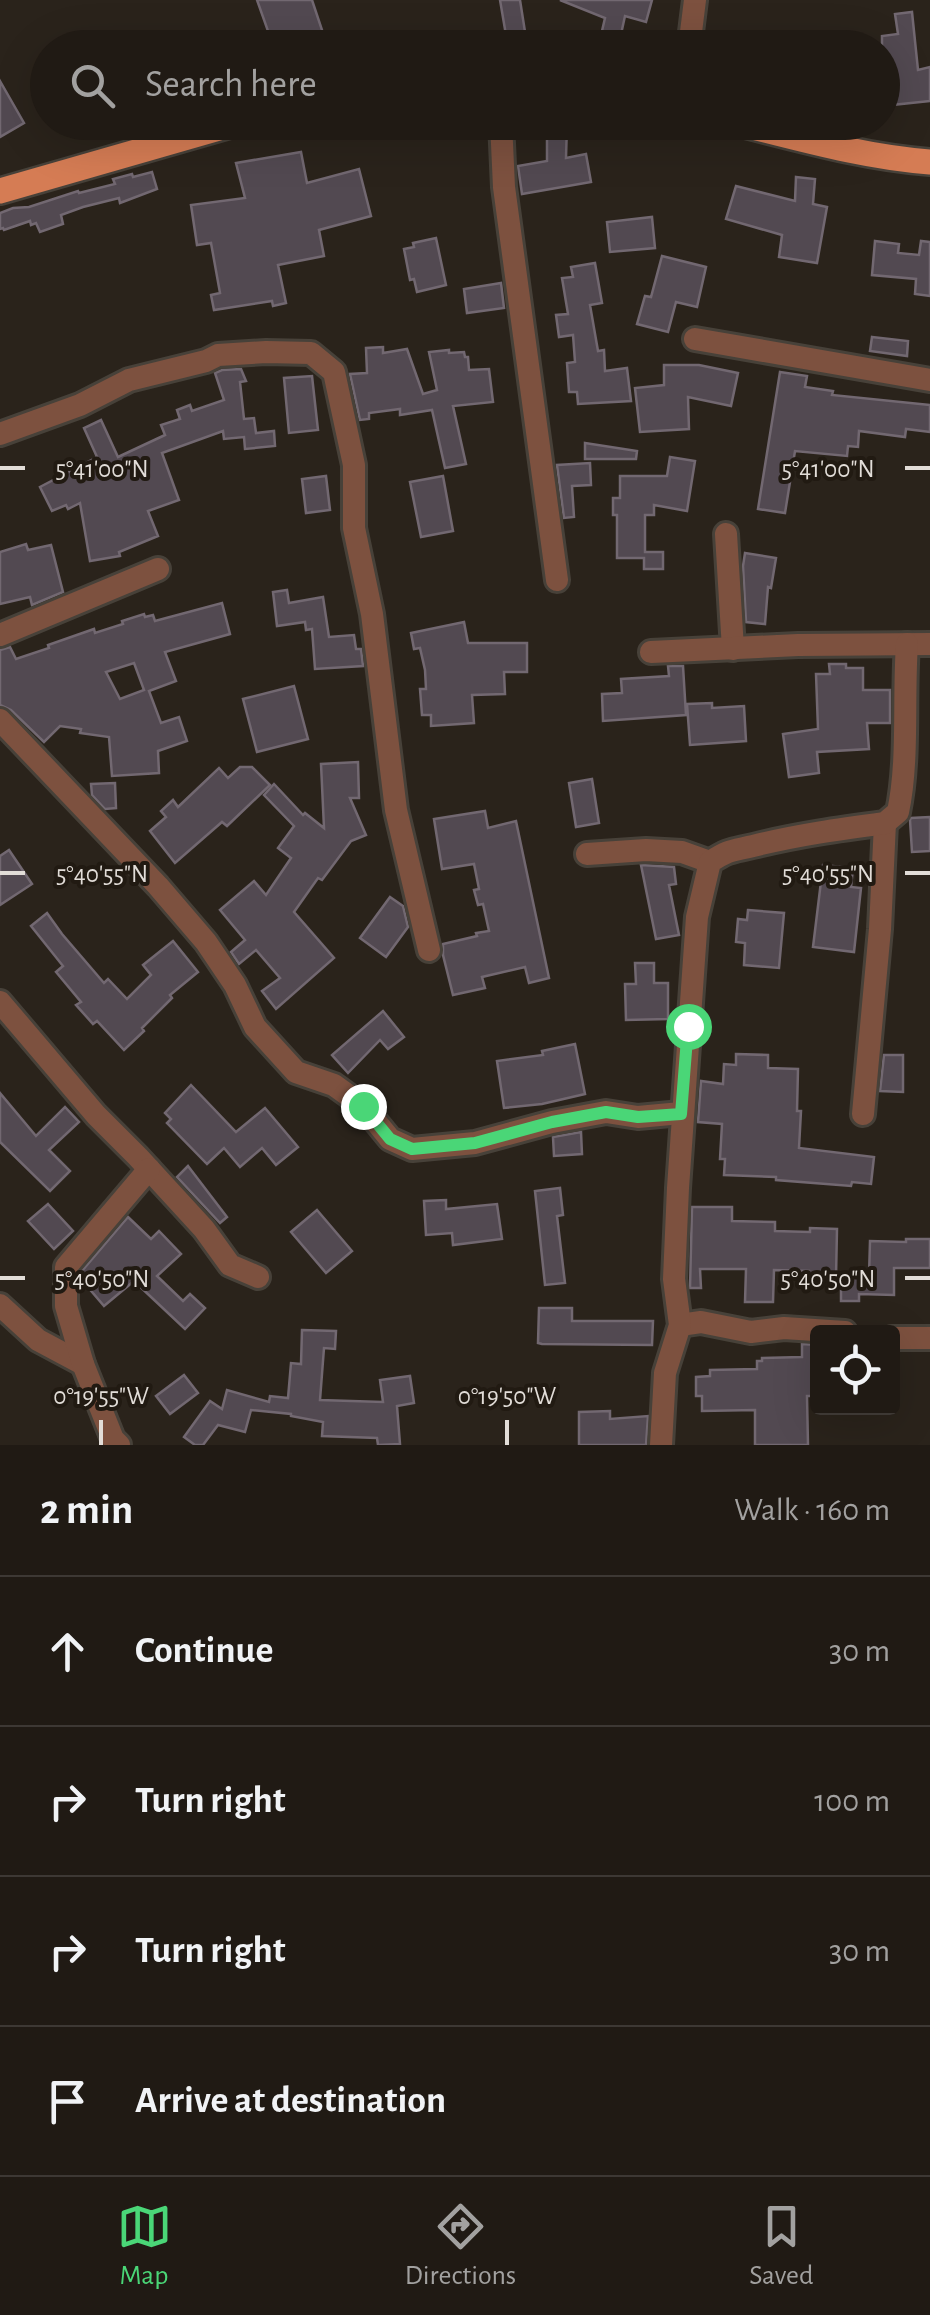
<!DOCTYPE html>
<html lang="en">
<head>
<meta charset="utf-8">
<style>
  :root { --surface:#201a14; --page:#2d2722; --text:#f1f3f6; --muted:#a2a1a0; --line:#3d3834; --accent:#4ad677 }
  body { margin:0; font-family:"Alegreya Sans",sans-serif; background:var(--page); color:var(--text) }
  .controls { position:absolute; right:30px; bottom:30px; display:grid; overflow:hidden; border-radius:10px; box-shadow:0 10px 40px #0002 }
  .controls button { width:90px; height:90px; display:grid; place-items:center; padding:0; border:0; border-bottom:2px solid var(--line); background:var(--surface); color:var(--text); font:50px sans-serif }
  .stop { position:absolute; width:30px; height:30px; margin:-22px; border:8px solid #4ad677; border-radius:50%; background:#fff }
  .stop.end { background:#4ad677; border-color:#fff; box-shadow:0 2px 10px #0008 }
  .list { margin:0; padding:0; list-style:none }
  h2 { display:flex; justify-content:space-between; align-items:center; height:130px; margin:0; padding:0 40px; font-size:42px }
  h2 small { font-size:32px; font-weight:400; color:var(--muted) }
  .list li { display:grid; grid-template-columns:65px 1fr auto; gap:30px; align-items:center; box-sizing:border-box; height:150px; padding:0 40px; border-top:2px solid var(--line) }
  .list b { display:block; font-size:38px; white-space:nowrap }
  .list em { font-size:32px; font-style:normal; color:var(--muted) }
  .icon { flex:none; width:55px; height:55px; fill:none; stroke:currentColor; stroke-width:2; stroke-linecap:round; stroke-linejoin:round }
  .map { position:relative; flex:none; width:930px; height:1445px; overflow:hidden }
  .search { position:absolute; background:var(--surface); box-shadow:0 10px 40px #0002; left:30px; right:30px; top:30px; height:110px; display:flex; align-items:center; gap:25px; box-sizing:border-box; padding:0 35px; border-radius:55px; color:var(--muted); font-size:38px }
  .sheet { height:730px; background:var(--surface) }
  nav { display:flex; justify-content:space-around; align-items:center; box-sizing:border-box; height:140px; border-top:2px solid var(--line); background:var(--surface); font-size:28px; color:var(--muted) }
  nav a { display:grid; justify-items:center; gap:5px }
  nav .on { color:var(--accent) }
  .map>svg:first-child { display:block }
  .building { fill:#524951; stroke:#726871; stroke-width:2.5; fill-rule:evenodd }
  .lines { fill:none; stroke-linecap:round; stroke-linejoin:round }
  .minor-casing { stroke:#474139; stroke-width:28 }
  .major-casing { stroke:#474139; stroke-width:30 }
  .minor { stroke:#7d513f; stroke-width:22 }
  .major { stroke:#d57c54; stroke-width:25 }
  .route { stroke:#4ad677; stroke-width:12 }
  .ticks { fill:none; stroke:#e2ddd8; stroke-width:4 }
  .ticks-label { font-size:25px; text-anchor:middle; fill:#e2ddd8; stroke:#211a12; stroke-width:8; stroke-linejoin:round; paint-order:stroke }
</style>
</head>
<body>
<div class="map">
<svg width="930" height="1445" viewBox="0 0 930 1445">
  <rect width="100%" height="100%" fill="#2a231b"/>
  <g class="building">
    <polygon points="257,0 312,0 328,48 274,48"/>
    <polygon points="500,0 520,0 526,38 507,41"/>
    <polygon points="560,0 652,0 646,22 625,16 618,48 598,48 605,18"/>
    <polygon points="912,12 918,70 930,67 930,101 882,106 882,36 898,34 895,14"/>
    <polygon points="0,81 24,123 0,137"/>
    <polygon points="547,125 567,125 566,158 586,154 591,182 522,194 518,166 547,161"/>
    <polygon points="301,152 307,183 359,169 371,216 319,230 324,256 278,265 286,303 273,306 272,301 214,310 211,295 220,293 211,243 197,245 191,205 245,198 236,163"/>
    <polygon points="152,172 157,189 120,203 119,198 83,207 61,215 63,224 40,232 36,223 31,225 30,221 4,230 3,228 0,229 0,213 13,208 29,207 78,191 79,193 115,184 113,179 132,174 133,177"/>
    <polygon points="796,177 815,179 813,204 827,207 817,263 779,257 782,235 726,219 736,186 795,201"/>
    <polygon points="652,217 655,248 610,252 607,222"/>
    <polygon points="436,238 446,285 417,292 414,279 410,280 404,249 414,247 413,243"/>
    <polygon points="875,241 899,244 898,253 919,255 921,241 930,242 930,296 915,294 916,279 872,275"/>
    <polygon points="662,256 706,267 697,307 676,302 668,332 637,324 645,296 651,297"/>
    <polygon points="595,263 602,303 590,305 598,351 604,350 605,371 627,368 631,401 578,404 577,392 569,392 567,363 575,362 573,335 559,337 556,315 568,314 562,278 573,277 571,267"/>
    <polygon points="501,283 504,308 467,313 464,289"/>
    <polygon points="872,337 908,341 907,356 870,351"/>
    <polygon points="383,347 383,353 407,349 423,394 437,390 429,352 449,350 449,353 464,352 465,357 468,357 469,370 489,369 493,402 453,406 466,464 445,468 432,410 400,415 400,409 369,413 369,419 360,420 350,374 367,373 366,348"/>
    <polygon points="664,365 699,365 738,373 731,406 688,397 689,429 640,432 635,388 664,385"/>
    <polygon points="241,369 246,381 240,382 244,419 254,418 256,433 274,431 275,446 245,449 244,437 224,439 223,431 162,453 179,500 148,511 158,536 119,552 120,556 90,561 80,503 68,509 66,505 52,511 40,487 97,457 84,428 101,420 118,457 165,435 161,425 180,419 177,410 190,405 192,411 224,400 215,373 222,370"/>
    <polygon points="780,372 807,376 805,387 833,391 832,395 930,405 930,432 906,429 905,437 859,431 858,447 848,446 847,456 795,451 785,513 758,509"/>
    <polygon points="312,376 318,430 289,433 284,378"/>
    <polygon points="585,443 637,451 636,459 585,459"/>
    <polygon points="670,457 695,461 687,511 654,505 654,515 645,515 645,552 663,552 663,569 644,569 644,558 617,558 617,515 613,515 613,498 620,498 620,476 667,476"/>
    <polygon points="590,463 591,485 572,486 574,517 564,518 557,465"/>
    <polygon points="326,476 330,510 306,513 302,479"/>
    <polygon points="443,476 453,531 421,537 410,482"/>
    <polygon points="26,544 28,550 51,545 63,592 32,605 30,597 0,604 0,552"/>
    <polygon points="745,553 776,558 771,588 768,587 765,624 746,622 743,566"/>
    <polygon points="287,590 289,603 323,597 329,637 354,635 356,649 361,649 363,666 315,669 312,629 306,630 305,622 277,626 273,592"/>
    <path d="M222 603 230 634 165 652 176 681 149 691 161 723 179 717 187 741 158 751 159 773 112 776 109 737 80 733 81 729 60 726 44 742 11 710 0 705V650L10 647 16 659 49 648 48 645 94 629 95 633 123 624 122 621 144 614 145 617 153 615 155 621ZM134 663 144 690 120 699 106 672Z"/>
    <polygon points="464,622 468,643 527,643 527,672 504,672 505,694 472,695 474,723 431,726 431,715 422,715 420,689 426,689 425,670 420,648 414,649 411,633"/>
    <polygon points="829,664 846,664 846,668 863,668 863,690 890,690 890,723 867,723 869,749 817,752 819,773 789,777 783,734 818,729 816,674 830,674"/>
    <polygon points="668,666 683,666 686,715 603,721 602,694 622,693 621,679 669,676"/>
    <polygon points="294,686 308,739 257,752 243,699"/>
    <polygon points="712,703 712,708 744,706 746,741 690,745 687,704"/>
    <polygon points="358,762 359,798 350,798 366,835 351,841 322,880 318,878 294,912 334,958 276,1009 262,991 280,978 256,950 239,964 231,952 245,940 220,910 254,881 266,895 291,858 278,848 294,826 264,795 274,784 303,815 305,813 324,828 321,764"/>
    <polygon points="240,767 252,767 270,785 227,826 222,822 175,863 150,831 166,817 161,811 173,800 178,807 219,768 228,778"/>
    <polygon points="592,779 599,823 576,827 569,783"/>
    <polygon points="115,783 116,808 105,809 92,795 91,784"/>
    <polygon points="485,811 488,828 516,821 549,978 529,983 525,967 482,977 485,988 453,995 443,955 443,944 477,936 476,933 489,931 483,904 478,905 474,890 479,889 474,864 442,869 434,819"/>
    <polygon points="930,817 930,851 912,852 910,820 911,818"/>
    <polygon points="9,850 32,884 0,905 0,856"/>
    <polygon points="641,865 674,867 676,884 669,885 679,935 656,939"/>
    <polygon points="823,865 853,868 851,887 861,888 854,952 813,947"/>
    <polygon points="390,897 403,906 408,927 386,957 360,938"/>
    <polygon points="748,910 784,913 779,968 744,965 745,943 736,942 738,919 747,920"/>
    <polygon points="47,913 62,934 104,983 108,979 127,999 151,975 143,965 173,941 198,972 170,995 172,998 142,1028 144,1031 124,1050 97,1021 93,1024 76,1005 81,1002 56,972 63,966 31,926"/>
    <polygon points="635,963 654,963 654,983 668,983 668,1019 626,1020 625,984 636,984"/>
    <polygon points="383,1011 404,1037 388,1049 380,1040 348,1073 332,1055"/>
    <polygon points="575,1044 585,1094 542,1104 504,1108 497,1061 543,1055 542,1051"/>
    <polygon points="736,1054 768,1055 768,1068 798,1069 797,1111 801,1111 799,1148 874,1157 871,1184 852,1182 851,1186 776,1180 776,1177 724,1175 725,1159 720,1159 722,1124 698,1122 701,1081 723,1084 724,1064 736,1065"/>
    <polygon points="884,1055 903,1055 903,1092 880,1091"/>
    <polygon points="191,1085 236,1132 265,1108 298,1147 276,1165 262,1148 240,1167 224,1148 207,1164 167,1123 171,1119 165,1113"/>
    <polygon points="0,1093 36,1136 65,1107 79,1122 49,1150 70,1171 50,1191 0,1142"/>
    <polygon points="581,1132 582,1154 554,1156 553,1137"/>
    <polygon points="188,1166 227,1217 220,1223 177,1177"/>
    <polygon points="560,1188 563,1215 557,1216 565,1283 545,1285 535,1191"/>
    <polygon points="446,1200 446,1209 497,1204 502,1239 453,1245 452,1233 426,1235 424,1201"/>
    <polygon points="48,1204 73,1231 54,1249 28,1221"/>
    <polygon points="692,1207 732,1207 732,1221 775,1222 775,1231 810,1232 810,1228 837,1229 836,1278 809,1277 809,1271 774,1270 773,1302 745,1302 746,1269 700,1269 701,1288 690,1288"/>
    <polygon points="317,1210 352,1251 326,1273 291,1232"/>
    <polygon points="128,1217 151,1239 159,1231 181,1254 157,1276 183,1301 190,1294 205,1308 185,1329 134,1281 104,1306 81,1279 81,1272"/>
    <polygon points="906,1239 930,1239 930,1268 894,1268 894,1295 859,1294 859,1301 841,1301 841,1276 869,1276 870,1241 906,1242"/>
    <polygon points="539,1308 572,1308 572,1321 653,1321 652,1345 542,1344 538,1343"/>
    <polygon points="302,1330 336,1331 335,1349 324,1348 320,1400 383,1402 380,1380 410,1376 414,1403 397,1406 400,1444 378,1445 377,1438 322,1436 323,1422 291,1416 291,1414 251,1410 245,1432 218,1425 203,1445 195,1445 184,1437 210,1401 222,1409 227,1390 269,1402 270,1396 288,1398 291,1363 301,1364"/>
    <polygon points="802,1344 818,1345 818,1396 807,1396 808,1445 755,1445 755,1410 702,1411 702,1396 696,1396 696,1377 710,1376 710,1370 757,1369 757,1361 762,1361 762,1358 802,1357"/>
    <polygon points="184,1375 198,1393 170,1414 156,1396"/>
    <polygon points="610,1411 610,1419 648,1416 646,1445 579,1445 579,1412"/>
  </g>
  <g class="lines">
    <defs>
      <g id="minor">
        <polyline points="689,48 695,0"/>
        <polyline points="501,122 504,187 557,580"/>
        <polyline points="695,339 930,380"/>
        <polyline points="0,434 80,405 129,380 206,361 218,355 266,352 311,353 334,372 354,465 354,528 372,614 396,810 429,950"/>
        <polyline points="726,534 733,649"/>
        <polyline points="0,635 158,569"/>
        <polyline points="651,652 798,645 930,644"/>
        <polyline points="0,720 158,886 206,942 235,985 255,1027 296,1072 334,1085 363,1106 390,1139 412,1149 475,1143 552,1122 606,1112 638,1117 681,1113"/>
        <polyline points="587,854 646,850 682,852 710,862"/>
        <polyline points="0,1002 96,1115 138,1157 204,1229 230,1265 258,1277"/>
        <polyline points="863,1114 880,929 885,823"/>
        <polyline points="0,1305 38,1340 83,1364"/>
        <polyline points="680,1325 701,1322 751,1332 784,1328 845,1332"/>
        <polyline points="892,1338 930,1338"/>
        <polyline points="119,1445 113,1439 83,1364 66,1306 66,1267 149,1169"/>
        <path d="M661 1445 665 1373 680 1325 674 1279 678 1188 697 917 710 862C730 849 732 851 753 846 797 835 840 829 885 823L898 812C909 760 903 699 907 644"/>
      </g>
      <g id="major">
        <path d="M733 122C798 138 863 157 930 162"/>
        <polyline points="0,191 240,122"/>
      </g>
    </defs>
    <use href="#minor" class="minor-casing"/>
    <use href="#major" class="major-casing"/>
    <use href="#minor" class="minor"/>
    <use href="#major" class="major"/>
  </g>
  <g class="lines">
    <polyline class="route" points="363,1106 390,1139 412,1149 475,1143 552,1122 606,1112 638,1117 681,1114 688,1026"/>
  </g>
  <path class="ticks" d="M0 468H25M905 468H930M0 873H25M905 873H930M0 1278H25M905 1278H930M101 1420V1445M507 1420V1445"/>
  <g class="ticks-label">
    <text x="102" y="477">5°41'00"N</text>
    <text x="828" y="477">5°41'00"N</text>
    <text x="102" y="882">5°40'55"N</text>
    <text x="828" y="882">5°40'55"N</text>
    <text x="102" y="1287">5°40'50"N</text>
    <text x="828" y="1287">5°40'50"N</text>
    <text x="101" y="1404">0°19'55"W</text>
    <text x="507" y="1404">0°19'50"W</text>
  </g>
</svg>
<div class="controls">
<button><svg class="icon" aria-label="locate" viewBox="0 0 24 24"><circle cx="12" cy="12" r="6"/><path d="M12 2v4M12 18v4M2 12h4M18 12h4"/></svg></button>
</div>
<div class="stop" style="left:688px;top:1026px"></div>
<div class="stop end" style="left:363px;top:1106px"></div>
<div class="search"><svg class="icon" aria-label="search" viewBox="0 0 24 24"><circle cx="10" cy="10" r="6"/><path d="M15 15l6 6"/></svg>Search here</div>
</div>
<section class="sheet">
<h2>2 min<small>Walk · 160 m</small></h2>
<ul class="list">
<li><svg class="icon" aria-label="ahead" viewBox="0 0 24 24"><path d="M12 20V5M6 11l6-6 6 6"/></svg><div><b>Continue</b></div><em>30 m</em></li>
<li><svg class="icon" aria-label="right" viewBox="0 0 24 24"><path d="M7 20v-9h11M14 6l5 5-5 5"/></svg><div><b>Turn right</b></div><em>100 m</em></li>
<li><svg class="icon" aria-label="right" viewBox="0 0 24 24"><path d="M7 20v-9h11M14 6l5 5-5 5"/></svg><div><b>Turn right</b></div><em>30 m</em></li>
<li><svg class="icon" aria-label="arrive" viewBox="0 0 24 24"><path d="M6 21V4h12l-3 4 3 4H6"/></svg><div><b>Arrive at destination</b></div></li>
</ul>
</section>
<nav>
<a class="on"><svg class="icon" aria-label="map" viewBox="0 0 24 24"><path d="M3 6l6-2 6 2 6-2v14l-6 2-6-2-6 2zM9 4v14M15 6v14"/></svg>Map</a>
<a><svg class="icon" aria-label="directions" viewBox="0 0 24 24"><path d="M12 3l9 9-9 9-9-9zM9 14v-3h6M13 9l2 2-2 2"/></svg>Directions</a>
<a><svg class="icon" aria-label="saved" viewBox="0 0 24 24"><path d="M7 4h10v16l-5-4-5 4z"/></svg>Saved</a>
</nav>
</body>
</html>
